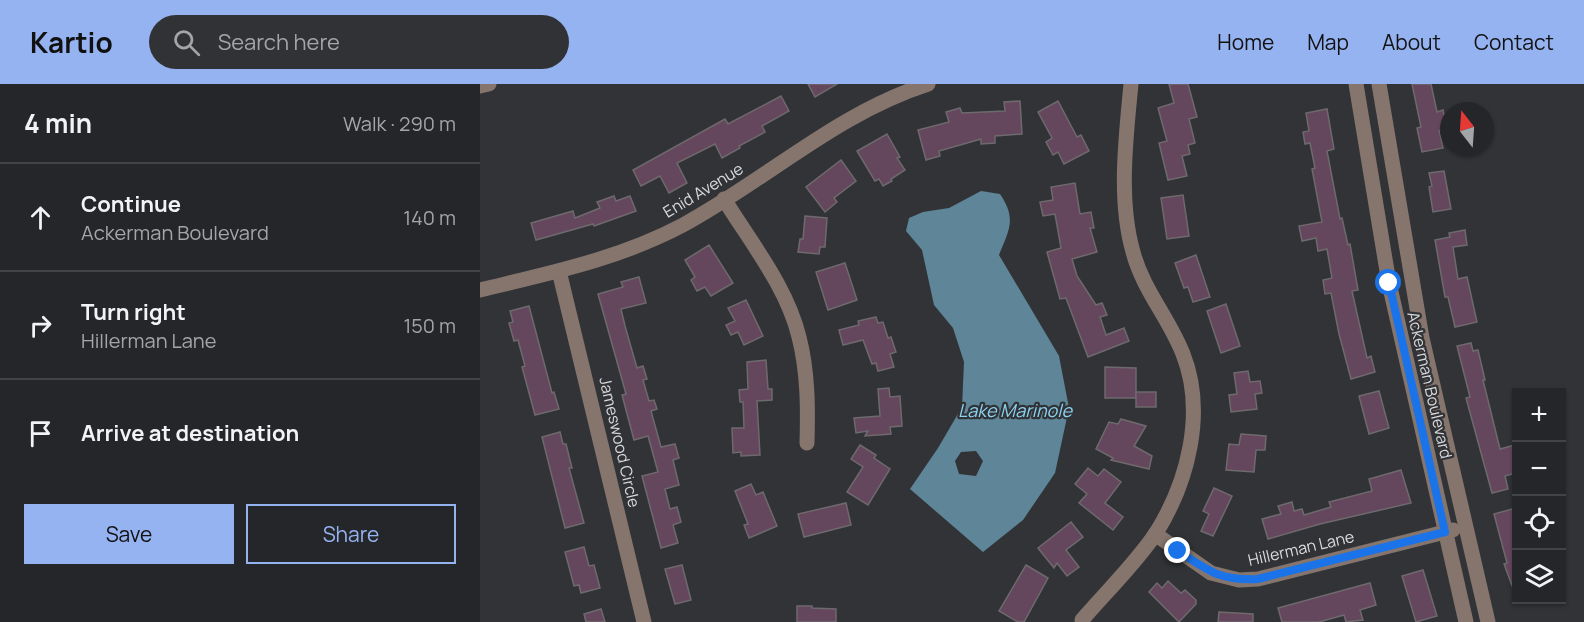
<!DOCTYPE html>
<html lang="en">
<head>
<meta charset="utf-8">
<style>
  :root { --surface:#252629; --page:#313235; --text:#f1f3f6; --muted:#a3a5a8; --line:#424346; --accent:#95b2f1 }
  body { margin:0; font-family:Manrope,sans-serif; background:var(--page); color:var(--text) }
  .controls { position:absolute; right:18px; bottom:18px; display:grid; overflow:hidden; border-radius:0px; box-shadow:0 2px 4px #0004 }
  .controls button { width:54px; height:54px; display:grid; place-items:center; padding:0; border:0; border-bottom:2px solid var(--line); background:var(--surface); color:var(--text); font:30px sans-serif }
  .compass { position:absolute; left:960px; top:18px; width:54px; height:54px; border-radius:50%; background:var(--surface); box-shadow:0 2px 4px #0004; rotate:343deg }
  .stop { position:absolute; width:18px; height:18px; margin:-14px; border:4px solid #1a73e8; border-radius:50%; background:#fff }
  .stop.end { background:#1a73e8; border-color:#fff; box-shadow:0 2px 6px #0008 }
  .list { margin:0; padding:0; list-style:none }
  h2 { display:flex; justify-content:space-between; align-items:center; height:78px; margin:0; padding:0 24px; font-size:26px }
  h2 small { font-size:20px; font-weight:400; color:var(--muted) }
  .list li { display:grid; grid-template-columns:39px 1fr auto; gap:18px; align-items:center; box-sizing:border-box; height:108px; padding:0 24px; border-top:2px solid var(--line) }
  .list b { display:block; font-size:22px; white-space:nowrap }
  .list p { margin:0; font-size:20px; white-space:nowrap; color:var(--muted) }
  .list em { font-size:20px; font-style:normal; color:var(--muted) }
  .actions { display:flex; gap:12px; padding:18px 24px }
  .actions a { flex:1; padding:14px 0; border:2px solid var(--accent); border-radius:0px; text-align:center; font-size:21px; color:var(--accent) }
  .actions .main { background:var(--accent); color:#111 }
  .icon { flex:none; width:33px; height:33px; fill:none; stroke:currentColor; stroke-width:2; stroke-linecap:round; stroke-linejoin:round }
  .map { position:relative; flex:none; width:1104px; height:538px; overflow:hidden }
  header { display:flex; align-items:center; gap:36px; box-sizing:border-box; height:84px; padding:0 30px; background:var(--accent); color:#111 }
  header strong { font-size:28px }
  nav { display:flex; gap:33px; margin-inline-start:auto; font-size:21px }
  .search { width:420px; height:54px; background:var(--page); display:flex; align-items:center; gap:15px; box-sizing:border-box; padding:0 21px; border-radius:33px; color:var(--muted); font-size:22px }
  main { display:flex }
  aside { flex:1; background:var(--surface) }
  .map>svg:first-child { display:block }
  .water { fill:#5e8698; fill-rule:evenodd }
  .building { fill:#65475d; stroke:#6e696d; stroke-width:1.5 }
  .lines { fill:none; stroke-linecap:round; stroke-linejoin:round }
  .minor { stroke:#85756d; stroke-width:15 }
  .route { stroke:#1a73e8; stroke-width:8 }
  .labels { text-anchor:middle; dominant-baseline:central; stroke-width:4.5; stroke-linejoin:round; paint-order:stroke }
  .street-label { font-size:16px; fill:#d7d9db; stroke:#313337 }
  .water-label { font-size:18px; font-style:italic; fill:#8bd1f0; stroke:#313337 }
</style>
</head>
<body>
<header>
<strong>Kartio</strong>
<div class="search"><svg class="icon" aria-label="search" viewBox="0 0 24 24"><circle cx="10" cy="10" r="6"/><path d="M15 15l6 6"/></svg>Search here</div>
<nav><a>Home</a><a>Map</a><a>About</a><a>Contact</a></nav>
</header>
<main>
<aside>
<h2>4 min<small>Walk · 290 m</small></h2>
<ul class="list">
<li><svg class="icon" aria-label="ahead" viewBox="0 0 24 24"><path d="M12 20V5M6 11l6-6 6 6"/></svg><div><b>Continue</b><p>Ackerman Boulevard</p></div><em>140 m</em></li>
<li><svg class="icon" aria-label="right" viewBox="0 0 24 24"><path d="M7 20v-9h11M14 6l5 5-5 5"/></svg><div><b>Turn right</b><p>Hillerman Lane</p></div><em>150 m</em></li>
<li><svg class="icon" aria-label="arrive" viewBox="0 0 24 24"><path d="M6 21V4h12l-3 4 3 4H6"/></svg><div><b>Arrive at destination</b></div></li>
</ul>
<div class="actions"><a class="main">Save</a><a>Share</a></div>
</aside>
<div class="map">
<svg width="1104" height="538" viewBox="0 0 1104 538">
  <rect width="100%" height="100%" fill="#313337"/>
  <path class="water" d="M501 107 520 110C537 135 529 146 519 171L579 272 589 324 575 389 543 436 503 468 430 405 458 364 482 323 484 278 473 244 454 221 442 166 426 147 429 134 443 128 469 124ZM496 367 503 377 496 392 479 390 475 377 481 368Z"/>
  <g class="building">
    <polygon points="328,0 357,0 335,13"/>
    <polygon points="689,0 708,0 717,33 709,35 715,59 708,61 710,70 702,72 707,92 688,96 679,59 687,57 678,24 694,19"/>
    <polygon points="932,0 951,0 957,28 963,26 967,46 959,47 963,64 942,68 937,44 941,43"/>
    <polygon points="301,12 309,27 282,42 285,48 259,62 260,64 242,74 235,60 197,79 207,99 189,109 180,92 161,102 153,86 245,35 248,40"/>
    <polygon points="540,17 542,50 515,52 515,59 501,60 501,55 459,67 460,72 446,76 438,46 469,38 466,28 480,24 482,29 525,27 524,18"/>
    <polygon points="578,17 597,53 601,51 609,67 584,80 578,68 573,71 566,58 572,54 558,28"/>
    <polygon points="847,25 854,65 847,67 860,135 862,134 868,161 870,160 878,206 872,207 887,274 891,272 895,288 871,295 859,250 851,209 845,210 843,196 852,194 847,165 838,167 836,154 822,157 819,142 842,138 832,85 835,84 830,59 825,60 823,48 829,47 826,29"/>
    <polygon points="407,50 420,73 417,74 425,86 411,95 412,97 403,102 399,95 395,97 377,67"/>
    <polygon points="361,76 376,97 354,114 357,118 345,128 326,103"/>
    <polygon points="964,87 971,125 953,128 949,103 952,102 949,89"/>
    <polygon points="595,99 600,130 611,128 614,144 610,144 617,168 592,175 597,192 616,221 622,219 627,231 620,233 626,251 644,244 649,257 608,273 586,214 580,215 567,168 581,164 575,130 563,132 560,118 573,116 571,103"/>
    <polygon points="703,111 709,152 687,155 681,114"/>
    <polygon points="134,112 136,117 150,112 156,127 114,142 113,140 56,156 51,139 93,127 95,134 120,124 117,118"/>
    <polygon points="325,132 347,134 345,163 340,163 339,170 318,168 320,155 323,155"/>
    <polygon points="985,146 987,161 973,163 978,195 987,193 997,238 975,243 968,213 965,213 955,156 970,153 969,149"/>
    <polygon points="229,161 253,199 231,212 225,203 217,207 211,196 215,193 205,176"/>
    <polygon points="716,171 730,213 713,218 708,203 704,204 695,179"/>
    <polygon points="365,179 377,216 348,226 336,188"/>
    <polygon points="159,193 166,219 141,225 145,242 157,284 163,282 167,295 163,296 169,317 174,316 177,325 171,327 181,363 195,360 199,374 193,376 199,401 185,405 190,425 197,423 201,438 193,441 198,459 181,464 162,392 178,388 168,352 154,356 142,311 146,310 118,210 143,203 141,198"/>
    <polygon points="266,216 283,252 264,261 258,248 251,251 246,241 255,237 248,224"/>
    <polygon points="746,220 760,262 741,269 727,227"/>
    <polygon points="49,222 72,309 74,308 79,325 55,331 42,283 45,282 38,256 34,257 29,239 33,238 30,227"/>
    <polygon points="396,233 398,239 403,238 408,254 411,253 416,268 410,270 414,283 398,287 396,279 392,280 383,256 363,261 359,246 379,241 378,237"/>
    <polygon points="991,259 993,267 998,266 1005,296 1003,296 1020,365 1035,361 1036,367 1036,376 1034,377 1036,389 1025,392 1028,405 1012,409 986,314 990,313 977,262"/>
    <polygon points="286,276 288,305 292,305 292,316 277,317 280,371 261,372 261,368 253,369 252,344 264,344 263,318 260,318 259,306 268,305 267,278"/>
    <polygon points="625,283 656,284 656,314 625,314"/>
    <polygon points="768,287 770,298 780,297 782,309 775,310 777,325 751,328 749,311 757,310 754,289"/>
    <polygon points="409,304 410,313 420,312 422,342 410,343 411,350 385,352 388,347 376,349 374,334 400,332 398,305"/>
    <polygon points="899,307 909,344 889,350 879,312"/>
    <rect x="656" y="308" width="20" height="15"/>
    <polygon points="641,335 666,342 654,362 672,372 669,385 631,376 633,374 616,365 629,338 638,340"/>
    <polygon points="80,348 83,360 86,360 92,384 89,384 104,439 85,444 62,353"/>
    <polygon points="761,350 786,352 785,366 776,366 774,388 746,386 749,360 759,361"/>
    <polygon points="380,361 396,371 394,374 410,385 388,421 367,408 383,383 371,375"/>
    <polygon points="608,384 618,392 624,385 641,398 625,419 643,433 633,446 599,419 607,410 595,400"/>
    <polygon points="921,386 931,419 840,440 788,455 782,435 801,430 798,422 812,418 814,427 822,425 824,431 851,423 849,418 892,407 889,395"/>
    <polygon points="271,400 276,411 283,408 297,442 269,454 264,441 268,440 255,407"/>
    <polygon points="734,404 752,412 733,452 721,447 729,430 723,427"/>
    <polygon points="366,419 371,441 324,453 318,430"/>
    <polygon points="1036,424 1036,503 1033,504 1024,480 1027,479 1014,430"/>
    <polygon points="591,438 603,453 586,466 599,483 587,492 577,479 574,484 558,464"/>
    <polygon points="104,463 109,482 114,481 120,504 101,509 99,501 94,502 85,468"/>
    <polygon points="202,481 211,516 195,520 185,485"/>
    <polygon points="546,481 568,494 544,538 538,538 519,527"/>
    <polygon points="943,486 957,532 936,538 922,492"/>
    <polygon points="688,497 701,509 705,506 716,516 716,520 699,538 669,508 677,499 682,504"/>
    <polygon points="890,499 896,521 880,526 883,536 866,538 864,531 839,538 802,538 798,524"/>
    <polygon points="317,522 332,522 332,524 356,525 356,538 317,538"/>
    <polygon points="121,525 125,538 106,538 104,530"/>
    <polygon points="739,528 773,530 773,538 738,538"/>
  </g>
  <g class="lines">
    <g class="minor">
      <polyline points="876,0 909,199 986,538"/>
      <polyline points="899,0 942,254 1008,538"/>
      <polyline points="0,2 9,0"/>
      <path d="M244 115C271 159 307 203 319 253 328 288 328 324 327 359"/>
      <polyline points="79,187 164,538"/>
      <path d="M0 206C70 189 139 175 203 141 286 96 357 29 448 0"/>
      <polyline points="675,450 731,489 759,496 778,495 973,446"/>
      <path d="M602 536C626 508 656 479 676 449 708 398 726 328 703 270 689 234 663 206 653 168 638 116 646 53 651 0"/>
    </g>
  </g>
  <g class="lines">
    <path class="route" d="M698 467C729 487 740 497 778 495L965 448 909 199"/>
  </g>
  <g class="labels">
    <g class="street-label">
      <text transform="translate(223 106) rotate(-31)">Enid Avenue</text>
      <text transform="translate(950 301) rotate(77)">Ackerman Boulevard</text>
      <text transform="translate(140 358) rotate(77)">Jameswood Circle</text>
      <text transform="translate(821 464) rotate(-13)">Hillerman Lane</text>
    </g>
    <g class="water-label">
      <text x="535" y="326">Lake Marinole</text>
    </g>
  </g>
</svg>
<div class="controls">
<button>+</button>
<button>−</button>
<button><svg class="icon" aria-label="locate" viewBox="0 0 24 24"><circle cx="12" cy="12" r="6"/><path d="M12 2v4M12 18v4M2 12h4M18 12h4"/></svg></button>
<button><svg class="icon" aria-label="layers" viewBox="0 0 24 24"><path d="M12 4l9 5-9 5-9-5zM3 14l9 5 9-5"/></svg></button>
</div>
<svg class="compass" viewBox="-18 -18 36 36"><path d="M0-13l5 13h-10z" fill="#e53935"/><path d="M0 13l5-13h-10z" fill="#a3a5a8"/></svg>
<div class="stop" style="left:909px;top:199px"></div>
<div class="stop end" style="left:698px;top:467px"></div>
</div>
</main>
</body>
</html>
